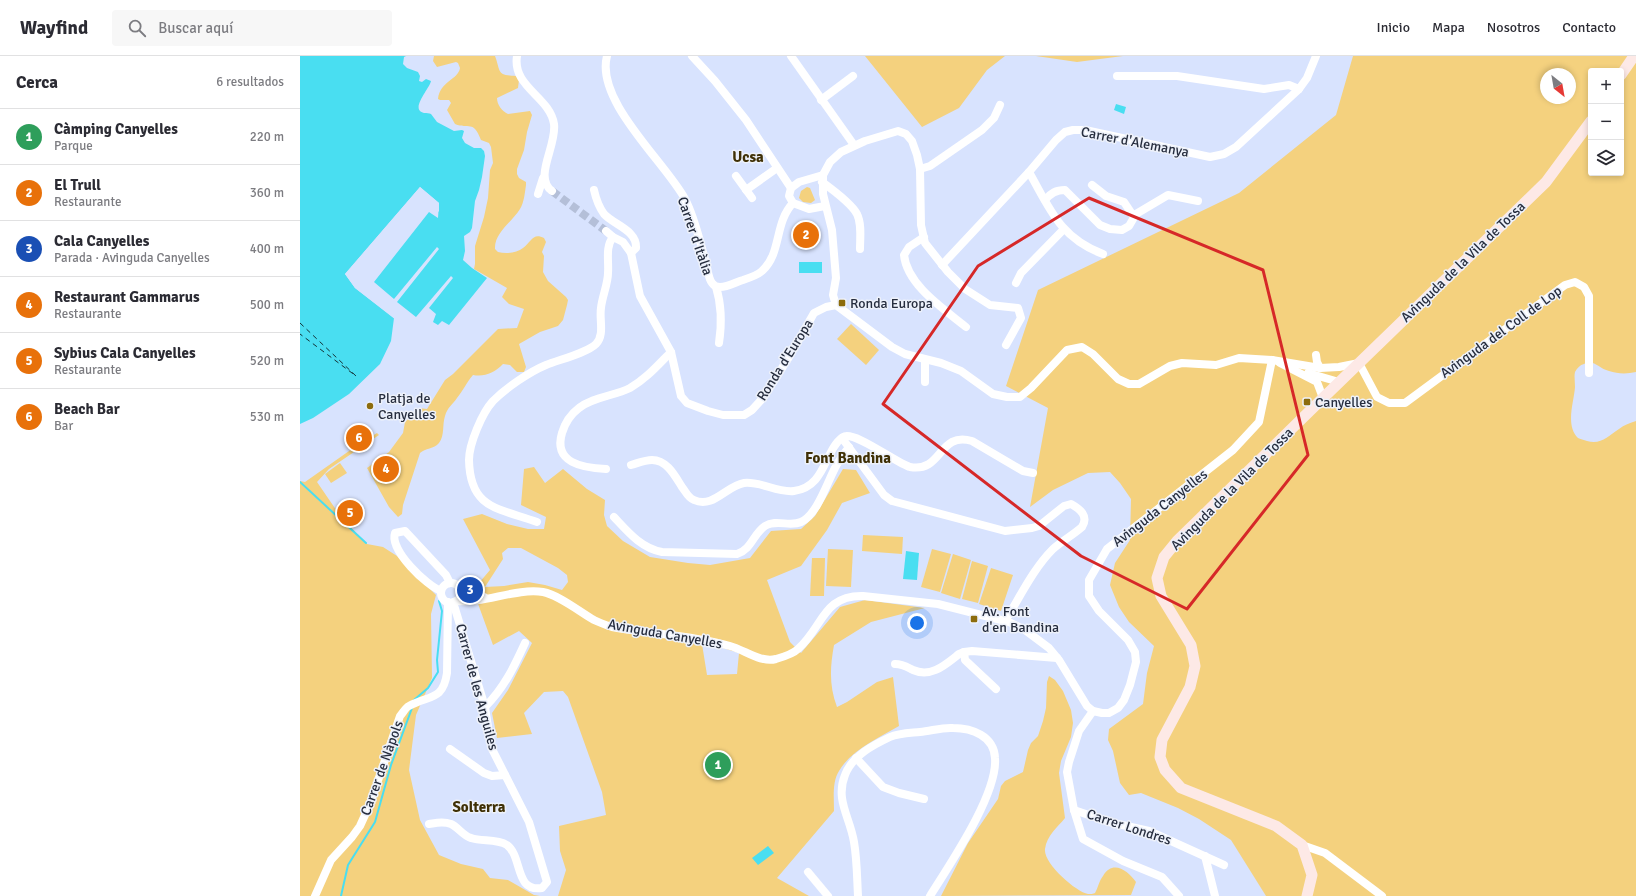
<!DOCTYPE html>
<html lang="es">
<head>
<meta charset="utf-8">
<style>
  :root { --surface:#fff; --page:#f7f7f7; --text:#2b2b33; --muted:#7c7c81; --line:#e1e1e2; --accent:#8c6c0d }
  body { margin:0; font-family:Signika,sans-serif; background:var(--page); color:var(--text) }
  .controls { position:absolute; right:12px; top:12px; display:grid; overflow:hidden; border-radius:4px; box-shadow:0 2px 6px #0003 }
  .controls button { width:36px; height:36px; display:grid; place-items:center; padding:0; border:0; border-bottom:1px solid var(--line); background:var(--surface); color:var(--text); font:20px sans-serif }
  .compass { position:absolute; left:1240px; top:12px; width:36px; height:36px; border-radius:50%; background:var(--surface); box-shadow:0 2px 6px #0003; rotate:149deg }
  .you { position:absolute; left:617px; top:567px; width:14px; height:14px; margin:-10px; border:3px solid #fff; border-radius:50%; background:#1a73e8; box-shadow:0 0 0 6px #1a73e833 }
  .badge { display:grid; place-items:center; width:26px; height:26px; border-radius:50%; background:var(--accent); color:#fff; font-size:13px; font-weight:700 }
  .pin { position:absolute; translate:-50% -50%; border:2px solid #fff; box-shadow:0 1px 4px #0006 }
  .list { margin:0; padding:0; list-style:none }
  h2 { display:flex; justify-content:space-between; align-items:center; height:52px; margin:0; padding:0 16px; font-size:17px }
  h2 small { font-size:13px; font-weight:400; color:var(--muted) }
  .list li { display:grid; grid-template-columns:26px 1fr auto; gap:12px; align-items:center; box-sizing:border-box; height:56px; padding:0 16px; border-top:1px solid var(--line) }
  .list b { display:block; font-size:15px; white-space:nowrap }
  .list p { margin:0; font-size:13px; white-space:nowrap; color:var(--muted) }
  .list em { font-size:13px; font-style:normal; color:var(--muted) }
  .icon { flex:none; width:22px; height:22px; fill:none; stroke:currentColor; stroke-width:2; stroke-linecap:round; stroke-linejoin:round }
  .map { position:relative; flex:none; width:1336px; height:840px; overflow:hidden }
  header { display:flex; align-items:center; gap:24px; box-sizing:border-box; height:56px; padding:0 20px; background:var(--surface); border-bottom:1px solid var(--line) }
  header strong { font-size:19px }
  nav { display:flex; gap:22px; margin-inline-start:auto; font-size:14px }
  .search { width:280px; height:36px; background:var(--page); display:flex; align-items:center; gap:10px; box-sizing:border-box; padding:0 14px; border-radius:4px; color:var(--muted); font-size:15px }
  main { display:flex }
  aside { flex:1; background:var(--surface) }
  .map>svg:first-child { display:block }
  .green { fill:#f4d17e; fill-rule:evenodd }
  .water { fill:#49def1 }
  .pier { fill:#d8e3fe }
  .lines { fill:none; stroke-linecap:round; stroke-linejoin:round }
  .stream { stroke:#49def1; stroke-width:2 }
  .ferry { stroke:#143338; stroke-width:1; stroke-dasharray:5 4; stroke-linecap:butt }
  .street-tunnel { stroke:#b4bfd8; stroke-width:8; stroke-dasharray:8 4; stroke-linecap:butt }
  .street { stroke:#fff; stroke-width:8 }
  .secondary { stroke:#fde9e6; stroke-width:11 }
  .marked { fill:none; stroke:#d62828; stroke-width:3; stroke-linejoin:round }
  .poi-dot { fill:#8c6c0d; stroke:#edf1fa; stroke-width:1.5 }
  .labels { text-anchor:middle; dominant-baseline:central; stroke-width:3; stroke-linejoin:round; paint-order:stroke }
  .street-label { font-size:14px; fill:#262d3e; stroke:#edf1fa }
  .poi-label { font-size:14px; fill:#262d3e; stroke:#edf1fa; text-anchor:start }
  .neighbourhood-label { font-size:15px; font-weight:bold; fill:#3f3006; stroke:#edf1fa }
</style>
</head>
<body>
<header>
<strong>Wayfind</strong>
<div class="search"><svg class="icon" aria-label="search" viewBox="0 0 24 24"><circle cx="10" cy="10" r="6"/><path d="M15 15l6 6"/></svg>Buscar aquí</div>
<nav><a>Inicio</a><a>Mapa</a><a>Nosotros</a><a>Contacto</a></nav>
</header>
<main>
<aside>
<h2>Cerca<small>6 resultados</small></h2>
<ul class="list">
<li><span class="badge" style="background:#2e9e5b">1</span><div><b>Càmping Canyelles</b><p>Parque</p></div><em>220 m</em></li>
<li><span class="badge" style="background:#e8710a">2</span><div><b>El Trull</b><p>Restaurante</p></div><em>360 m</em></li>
<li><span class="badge" style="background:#1a4fb4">3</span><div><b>Cala Canyelles</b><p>Parada · Avinguda Canyelles</p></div><em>400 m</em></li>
<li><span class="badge" style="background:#e8710a">4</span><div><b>Restaurant Gammarus</b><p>Restaurante</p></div><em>500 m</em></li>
<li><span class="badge" style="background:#e8710a">5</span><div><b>Sybius Cala Canyelles</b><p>Restaurante</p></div><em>520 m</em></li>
<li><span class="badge" style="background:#e8710a">6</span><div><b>Beach Bar</b><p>Bar</p></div><em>530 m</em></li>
</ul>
</aside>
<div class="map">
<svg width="1336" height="840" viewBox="0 0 1336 840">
  <rect width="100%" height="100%" fill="#d8e3fe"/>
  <g class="green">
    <path d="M134 0H195C201 16 196 19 216 20L219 24 218 32 197 42C197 49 202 55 208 58L230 55 232 59 227 76 224 94 217 113V118L219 122 226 126V129C225 136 224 147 220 153 212 166 194 177 195 193L198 196C206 198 217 197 223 192 231 186 233 176 244 182L246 186 242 196 244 200 243 216 248 225 266 241 268 244 267 249 263 264 258 270 240 276 219 288 226 311 224 316H217L210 309 203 308C194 317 185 321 173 319 166 327 163 335 157 342 153 348 147 352 145 360 142 369 145 379 139 387 134 393 125 392 120 397L103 449 102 458 98 461 89 451 67 412 89 396 103 377 105 366 119 352 127 353 145 324 153 318 198 273 217 272 224 253 209 248 202 241 207 232 174 213 175 208V190L184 161 188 142 190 114 193 107 191 91 189 87 181 84C173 63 169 74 155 68L147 54 151 47 149 44H140L138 43C140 25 158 24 160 12L158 7 156 6 137 11 133 5Z"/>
    <polygon points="565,0 705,0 687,14 659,52 622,71"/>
    <polygon points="736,0 823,0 777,6"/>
    <path d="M1053 0H1336V316C1327 318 1318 318 1309 315 1299 313 1294 303 1284 308 1280 309 1277 312 1275 316 1274 320 1275 326 1275 331 1274 346 1265 369 1278 382 1280 383 1284 384 1287 385 1301 389 1308 380 1319 373 1324 369 1330 367 1336 365V840H966L931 784 899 763 878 752 841 737 829 739 820 727 813 695 808 684 809 673 843 648 847 617 854 590 829 566 819 551 810 529 815 507 830 484 831 443 820 427 810 416 788 417 753 434 730 451 748 352 706 330 738 234 939 137 1036 59ZM1291 15H1321V117H1291ZM1246 18H1270V42H1246Z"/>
    <polygon points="507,131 510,132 515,144 511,147 503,146 499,142 501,135"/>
    <polygon points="551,268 579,294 566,309 537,283"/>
    <polygon points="77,377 79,379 29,413 17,426 41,461 67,488 83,491 97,500 136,539 131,558 132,622 116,659 109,714 120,764 139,799 161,808 183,813 190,822 208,824 234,839 240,840 0,840 0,425 5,426 59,388"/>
    <polygon points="40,407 47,417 31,427 25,418"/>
    <path d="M234 411 245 427 263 413 287 433 305 444 304 459 307 470 323 485 350 501 388 507 410 509 450 502 471 475 501 473 515 460 543 413 556 414 570 437 542 447 527 474 501 510 467 524 490 586 501 597 540 551 565 544 625 552 571 566 534 589C530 611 529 630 537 651L547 646 577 626 593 621 599 670C580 681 550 695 539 715 532 726 534 742 534 755L477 822 509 840H258L266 814 260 795 259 770 306 759 302 736 268 641 263 635 244 636 224 657 232 678 197 682 192 657 208 634 232 587 219 575 193 589 173 534 190 514 163 463 182 458 207 468 228 473H244L246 461 221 449 224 413ZM208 492H221L258 512 267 519 268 526 262 534 245 529 228 526 204 530 185 531 203 503 202 497ZM402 588 420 591 439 597 437 618 407 619Z"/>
    <polygon points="563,479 603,481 602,498 562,495"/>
    <polygon points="528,493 553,494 551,531 526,530"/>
    <polygon points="632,493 651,498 640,536 621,531"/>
    <polygon points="653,498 671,504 660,543 641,537"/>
    <polygon points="512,502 525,502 524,540 510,540"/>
    <polygon points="672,505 688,510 678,547 662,543"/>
    <polygon points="691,512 713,519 701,555 679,548"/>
    <path d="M749 620 755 624 763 635 771 654 773 667 771 681 761 705 759 717 765 762C757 772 747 779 745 793 743 807 776 836 788 838 789 838 794 838 795 837 798 832 799 825 803 820 813 803 828 815 836 826L831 839 641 840 668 787 698 743 701 730 705 725 723 716 728 694 731 687 738 680 743 665 746 652 747 626Z"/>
  </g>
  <g class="water">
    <path d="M0 0H106L104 1 103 8 107 12 118 16 120 20 119 25 122 26 126 23 131 25C130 32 109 54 124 57 127 57 129 57 131 58L137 66 154 75 162 74 164 75 162 82 165 87 174 92H181L184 95 185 100 182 121 179 134 175 145 172 172 170 176 164 180 165 195 163 204 172 212 187 222 149 269 142 265 138 269 133 266 136 258 129 252 153 222 151 220 116 261 97 246 139 193 137 191 94 243 74 226 129 156 138 162 139 147 120 131 45 218 55 232 94 262 91 285 80 308 49 338 13 362 0 368Z"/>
    <polygon points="816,48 826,51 824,58 814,54"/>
    <rect x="499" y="206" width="23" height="11"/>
    <polygon points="606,495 619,497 617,524 603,523"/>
    <polygon points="468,790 474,797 458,809 452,802"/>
  </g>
  <polygon class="pier" points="120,131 139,147 139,156 137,154 137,148 120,134 48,218 57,231 95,261 96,264 55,232 45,218"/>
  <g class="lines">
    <g class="stream">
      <polyline points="0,426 66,487"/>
      <polyline points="114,644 128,632 138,616 137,604 142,555 139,545"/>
      <polyline points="41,840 48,809 75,766 91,709 112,652"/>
    </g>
    <polyline class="ferry" points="0,267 56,320 0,278"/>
    <polyline class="street-tunnel" points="252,135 306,175"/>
    <g class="street">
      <path d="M217 0C212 31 250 41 254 68 257 90 233 121 252 135"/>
      <path d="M307 0C295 45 365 106 385 143 395 162 400 186 406 207 408 214 408 222 412 227 414 230 417 231 420 231 428 231 436 226 443 224 449 222 458 219 462 215 482 197 474 167 493 147"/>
      <polyline points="392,0 415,25 446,64 491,132"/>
      <polyline points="491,0 554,89"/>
      <polyline points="817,20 877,20 964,33 989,29 999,33"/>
      <polyline points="521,44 553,20"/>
      <polyline points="620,113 630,110 682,74 694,62 700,49"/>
      <path d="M729 116C750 153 760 182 803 198"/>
      <polyline points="523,119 499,126 491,132 489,140 493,147 509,153 525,150"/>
      <polyline points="436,120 452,142"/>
      <path d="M522 126C533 134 551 147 557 158 562 168 560 183 560 193"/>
      <polyline points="792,129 806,140 824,146 834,161"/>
      <path d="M294 134C296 143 299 151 304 158 314 169 337 174 336 192L331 197"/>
      <polyline points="446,134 477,112"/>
      <polyline points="238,138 243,122"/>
      <path d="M745 144C751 137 756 134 765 134L800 169 810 173 822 174 829 170 836 158 868 139 898 145"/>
      <polyline points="306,175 313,181 323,186 331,197 340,240 371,296 381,340 387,347 408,355 423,359 444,359 452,354 463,342 489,301 514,257 526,251 536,249 533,239 536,222 532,174 523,138 523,119 530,106 541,96 565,85 598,75 606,78 612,85 617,99 620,113 621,169 625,187 648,216 665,233 690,249 718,252 721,262 706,289"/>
      <path d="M624 181 609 191 604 199C607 229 644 253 666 271"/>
      <polyline points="642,209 729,116 756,84 765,76 773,74 785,74 910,101 924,98 936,91 999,33 1007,22 1016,0"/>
      <polyline points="716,227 721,217 763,174"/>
      <path d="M416 231C422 250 422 267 419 287"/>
      <polyline points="536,249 592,291 605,298 641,307 661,315 693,338 707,341 720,341 731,332 767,294 782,291 793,298 818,323 829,328 839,328 870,310 882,307 916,309 939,302 972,304 1020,312 1039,311 1059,307 1077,341 1089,347 1105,347 1265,229 1275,226 1284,231 1289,240 1289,317"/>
      <polyline points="1016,299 1017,306 1020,312"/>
      <polyline points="980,307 1017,326 1023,342"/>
      <polyline points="1008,317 1039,326"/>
      <polyline points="625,326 625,304"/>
      <path d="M542 382 584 439 592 445 705 475 732 472 739 470 764 450 771 448C780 453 789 460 782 471 773 479 762 485 753 493 733 513 720 541 705 565"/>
      <path d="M331 409C338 407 345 404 352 404 367 404 375 420 382 431 386 436 388 442 394 444 413 453 426 430 444 427 461 425 477 437 494 435 526 431 524 394 543 381 554 374 596 407 610 411 643 417 638 375 672 385L723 415 733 417"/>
      <path d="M306 413C283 412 253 407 262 377 265 367 271 358 279 352 293 341 314 340 330 332 346 323 358 309 371 296"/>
      <path d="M314 461C328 476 341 492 362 496L437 498C452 493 453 478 465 470 476 463 490 471 501 466 517 459 527 427 535 412 539 404 544 398 549 391"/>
      <path d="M237 466C198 452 170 453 169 404 169 388 182 357 193 345 206 332 229 316 246 309 258 304 287 297 296 288 305 279 299 263 301 252 302 241 308 228 308 217 309 205 305 191 313 181"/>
      <circle cx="151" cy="537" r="10"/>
      <polyline points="160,534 176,540 184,541"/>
      <path d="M141 535C127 530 89 494 95 477L105 475 146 519 150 527"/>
      <path d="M156 545C184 548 215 532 243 536 259 539 280 556 294 564 300 567 306 569 312 571 351 578 392 579 430 590 445 594 460 607 476 603 483 601 493 598 498 593 523 571 523 539 563 540L638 548 709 566 725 574 749 592 759 604 787 650 793 655 802 657H809L818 652 824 644 830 629 836 606 835 596 828 584 799 555 789 540V524L807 493 933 394 959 366 972 304"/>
      <polyline points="664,596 665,604 696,633"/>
      <path d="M595 608C603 608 607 611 613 614 631 622 645 609 659 598L664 596 672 595 757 602"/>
      <path d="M185 651C204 632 214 611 225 587"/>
      <polyline points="793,655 779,675 769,706 767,716 774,754 783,783 823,805 862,821 879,840"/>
      <polyline points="150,693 184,717 192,720 205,719"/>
      <polyline points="556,702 583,731 599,737 624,743"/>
      <polyline points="774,754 809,766 849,775 924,809"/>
      <path d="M129 768C136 767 143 765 151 768 158 771 163 780 171 782 182 786 196 782 207 789 223 801 214 836 242 832L247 826 229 766 191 691 185 651 153 546"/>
      <polyline points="1002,789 1025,797 1082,840"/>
      <polyline points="905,800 915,840"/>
      <polyline points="508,816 528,840"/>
      <path d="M15 840 31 804 52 781 60 770 70 748 100 660C103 657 105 652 109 650 129 639 143 645 147 617L148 546"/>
      <path d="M558 840C557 822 557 803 554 786 550 761 535 744 545 719 552 700 573 689 590 681 599 677 611 677 620 676 631 675 643 671 653 672 672 672 694 680 695 702 698 738 650 808 630 840"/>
    </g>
    <g class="secondary">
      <polyline points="1321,19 1334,0"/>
      <polyline points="1007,840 1012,819 1002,789 976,770 881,732 865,714 860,701 862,684 890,631 895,610 891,589 861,540 857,522 864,501 877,485 1023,342 1246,126 1291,65"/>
    </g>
  </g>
  <path class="marked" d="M789 142 963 214 1008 399 887 553 781 500 583 348 678 210Z"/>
  <g class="poi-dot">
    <rect x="538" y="243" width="8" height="8" rx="2"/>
    <rect x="1003" y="342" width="8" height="8" rx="2"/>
    <circle cx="70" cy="350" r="4"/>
    <rect x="670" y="559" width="8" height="8" rx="2"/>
  </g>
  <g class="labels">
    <g class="street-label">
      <text transform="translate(835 86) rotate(11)">Carrer d'Alemanya</text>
      <text transform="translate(395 180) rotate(71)">Carrer d'Itàlia</text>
      <text transform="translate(1163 206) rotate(-44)">Avinguda de la Vila de Tossa</text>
      <text transform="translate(1201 276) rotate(-36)">Avinguda del Coll de Lop</text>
      <text transform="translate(485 304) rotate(-58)">Ronda d'Europa</text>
      <text transform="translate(932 433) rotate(-45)">Avinguda de la Vila de Tossa</text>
      <text transform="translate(860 452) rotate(-38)">Avinguda Canyelles</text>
      <text transform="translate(365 578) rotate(10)">Avinguda Canyelles</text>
      <text transform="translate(177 631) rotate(75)">Carrer de les Anguiles</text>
      <text transform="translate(82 712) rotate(-70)">Carrer de Nàpols</text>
      <text transform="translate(829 771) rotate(18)">Carrer Londres</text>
    </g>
    <g class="poi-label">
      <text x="550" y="247">Ronda Europa</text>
      <text x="78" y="342">Platja de<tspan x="78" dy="16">Canyelles</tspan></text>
      <text x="1015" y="346">Canyelles</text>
      <text x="682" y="555">Av. Font<tspan x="682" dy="16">d'en Bandina</tspan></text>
    </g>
    <g class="neighbourhood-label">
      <text x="448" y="101">Ucsa</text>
      <text x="548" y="402">Font Bandina</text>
      <text x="179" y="751">Solterra</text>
    </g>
  </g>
</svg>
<div class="controls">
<button>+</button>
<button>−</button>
<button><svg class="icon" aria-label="layers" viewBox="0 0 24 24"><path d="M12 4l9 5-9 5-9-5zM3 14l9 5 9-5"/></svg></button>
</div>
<svg class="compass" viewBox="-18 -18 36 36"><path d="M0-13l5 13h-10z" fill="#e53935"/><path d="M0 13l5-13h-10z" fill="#7c7c81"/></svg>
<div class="you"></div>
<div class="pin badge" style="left:418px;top:709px;background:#2e9e5b">1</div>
<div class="pin badge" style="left:506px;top:179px;background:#e8710a">2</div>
<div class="pin badge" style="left:170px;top:534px;background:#1a4fb4">3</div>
<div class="pin badge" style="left:86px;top:413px;background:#e8710a">4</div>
<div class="pin badge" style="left:50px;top:457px;background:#e8710a">5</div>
<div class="pin badge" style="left:59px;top:382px;background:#e8710a">6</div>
</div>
</main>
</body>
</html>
